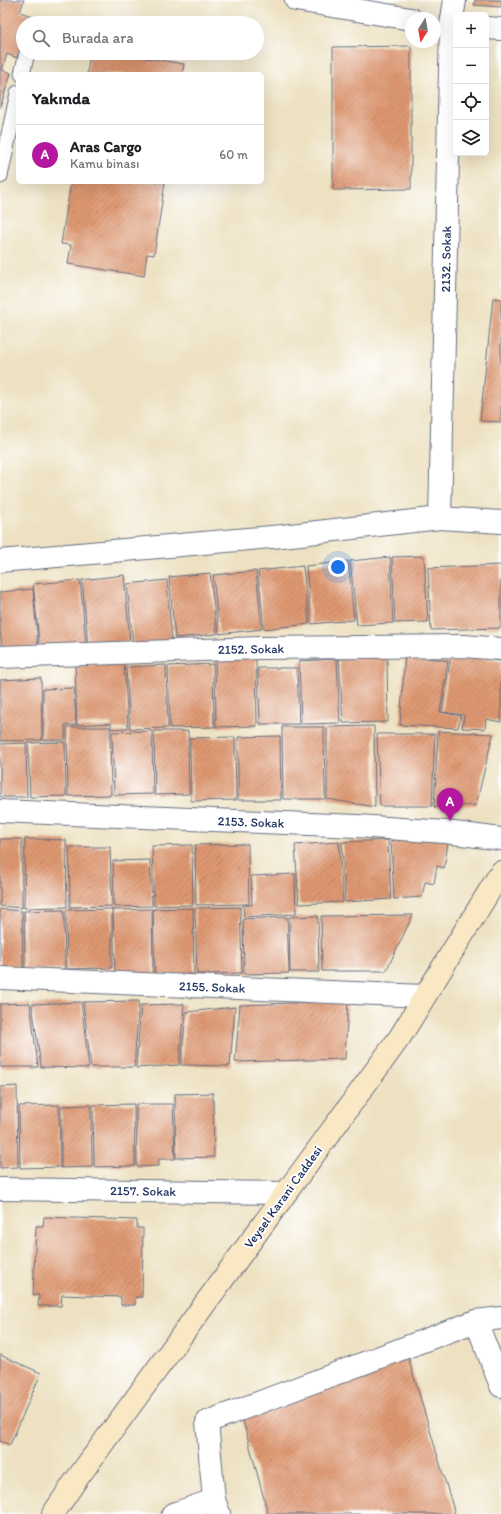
<!DOCTYPE html>
<html lang="tr">
<head>
<meta charset="utf-8">
<style>
  :root { --surface:#fff; --page:#f6f6f6; --text:#202124; --muted:#757577; --line:#e0e0e0; --accent:#b5179e }
  body { margin:0; font-family:Itim,sans-serif; background:var(--page); color:var(--text) }
  .controls { position:absolute; right:12px; top:12px; display:grid; overflow:hidden; border-radius:6px; box-shadow:0 4px 16px #0002 }
  .controls button { width:36px; height:36px; display:grid; place-items:center; padding:0; border:0; border-bottom:1px solid var(--line); background:var(--surface); color:var(--text); font:20px sans-serif }
  .compass { position:absolute; left:405px; top:12px; width:36px; height:36px; border-radius:50%; background:var(--surface); box-shadow:0 4px 16px #0002; rotate:191deg }
  .you { position:absolute; left:338px; top:567px; width:14px; height:14px; margin:-10px; border:3px solid #fff; border-radius:50%; background:#1a73e8; box-shadow:0 0 0 6px #1a73e833 }
  .badge { display:grid; place-items:center; width:26px; height:26px; border-radius:50%; background:var(--accent); color:#fff; font-size:13px; font-weight:700 }
  .pin { position:absolute; translate:-50% -33px; filter:drop-shadow(0 1px 2px #0008) }
  .pin::after { content:''; position:absolute; top:21px; width:14px; height:12px; background:inherit; clip-path:polygon(0 0,100% 0,50% 100%) }
  .list { margin:0; padding:0; list-style:none }
  h2 { display:flex; justify-content:space-between; align-items:center; height:52px; margin:0; padding:0 16px; font-size:17px }
  h2 small { font-size:13px; font-weight:400; color:var(--muted) }
  .list li { display:grid; grid-template-columns:26px 1fr auto; gap:12px; align-items:center; box-sizing:border-box; height:60px; padding:0 16px; border-top:1px solid var(--line) }
  .list b { display:block; font-size:15px; white-space:nowrap }
  .list p { margin:0; font-size:13px; white-space:nowrap; color:var(--muted) }
  .list em { font-size:13px; font-style:normal; color:var(--muted) }
  .icon { flex:none; width:22px; height:22px; fill:none; stroke:currentColor; stroke-width:2; stroke-linecap:round; stroke-linejoin:round }
  .map { position:relative; flex:none; width:501px; height:1514px; overflow:hidden }
  .search { position:absolute; background:var(--surface); box-shadow:0 4px 16px #0002; left:16px; top:16px; width:248px; height:44px; display:flex; align-items:center; gap:10px; box-sizing:border-box; padding:0 14px; border-radius:22px; color:var(--muted); font-size:15px }
  .panel { position:absolute; background:var(--surface); box-shadow:0 4px 16px #0002; left:16px; top:72px; width:248px; height:112px; border-radius:6px }
  .map>svg:first-child { display:block }
  .building { fill:url(#building-hatch) }
  .lines { fill:none; stroke-linecap:round; stroke-linejoin:round }
  .lane-casing { stroke:#646d81; stroke-width:17 }
  .street-casing { stroke:#646d81; stroke-width:24 }
  .secondary-casing { stroke:#646d81; stroke-width:24 }
  .lane { stroke:#fff; stroke-width:15 }
  .street { stroke:#fff; stroke-width:22 }
  .secondary { stroke:#fae7c3; stroke-width:22 }
  .labels { text-anchor:middle; dominant-baseline:central; stroke-width:4; stroke-linejoin:round; paint-order:stroke }
  .street-label { font-size:13px; fill:#1b2f5e; stroke:#fff }
</style>
</head>
<body>
<div class="map">
<svg width="501" height="1514" viewBox="0 0 501 1514">
  <defs>
    <pattern id="building-hatch" width="6" height="6" patternUnits="userSpaceOnUse"><rect width="6" height="6" fill="#df9871"/><path d="M-1 1l2-2M0 6l6-6M5 7l2-2" fill="none" stroke="#b47c60"/></pattern>
  </defs>
  <rect width="100%" height="100%" fill="#fff"/>
  <filter id="ink" filterUnits="userSpaceOnUse"><feTurbulence type="fractalNoise" baseFrequency=".025" numOctaves="2"/><feDisplacementMap in="SourceGraphic" scale="8" xChannelSelector="R" yChannelSelector="G"/><feConvolveMatrix kernelMatrix="1 2 1 2 8 2 1 2 1" color-interpolation-filters="sRGB"/></filter>
  <filter id="wash" filterUnits="userSpaceOnUse"><feTurbulence type="fractalNoise" baseFrequency=".012" numOctaves="4" result="noise"/><feDisplacementMap in="SourceGraphic" scale="16" xChannelSelector="R" yChannelSelector="G"/><feGaussianBlur stdDeviation="0.9" result="paint"/><feColorMatrix in="noise" values="0 0 0 0 0 0 0 0 0 0 0 0 0 0 0 0 0 1.4 0 .05"/><feComposite in="paint" operator="in"/></filter>
  <g filter="url(#wash)">
    <rect width="100%" height="100%" fill="#ede1c1"/>
    <g id="blocks">
      <g class="building">
        <polygon points="0,0 24,0 20,12 31,16 28,23 23,23 23,40 17,58 7,54 2,70 11,73 0,108"/>
        <polygon points="475,0 501,0 501,7 474,5"/>
        <polygon points="411,46 411,189 333,190 333,47"/>
        <polygon points="90,53 115,53 184,64 182,74 87,74"/>
        <polygon points="71,182 165,182 154,255 147,254 144,276 68,264 71,245 61,244"/>
        <polygon points="493,298 501,299 501,422 480,421"/>
        <polygon points="424,556 428,622 395,623 392,557"/>
        <polygon points="390,557 393,623 357,625 350,561"/>
        <polygon points="348,561 354,620 311,624 306,566"/>
        <polygon points="501,565 501,628 431,630 428,568"/>
        <polygon points="303,566 309,624 264,629 258,571"/>
        <polygon points="256,571 262,629 219,634 213,575"/>
        <polygon points="210,573 217,634 175,638 169,577"/>
        <polygon points="124,575 130,641 88,645 82,580"/>
        <polygon points="80,580 86,645 40,649 33,584"/>
        <polygon points="167,580 172,642 133,645 127,584"/>
        <polygon points="33,589 38,647 2,650 0,630 0,592"/>
        <polygon points="405,654 448,661 440,712 461,716 458,728 400,725"/>
        <polygon points="451,654 501,661 501,722 486,719 485,729 462,728 464,715 442,712"/>
        <polygon points="256,656 257,726 216,727 215,657"/>
        <polygon points="387,656 388,722 343,723 339,659"/>
        <polygon points="337,659 340,723 301,724 299,661"/>
        <polygon points="124,663 128,728 111,729 111,723 77,725 75,665"/>
        <polygon points="213,664 214,727 170,728 168,666"/>
        <polygon points="166,665 168,728 130,729 126,667"/>
        <polygon points="258,668 297,668 299,724 260,724"/>
        <polygon points="41,678 42,740 0,741 0,680"/>
        <polygon points="74,688 76,725 65,725 65,740 43,740 43,689"/>
        <polygon points="374,726 375,807 327,799 327,727"/>
        <polygon points="67,727 110,727 111,795 68,796"/>
        <polygon points="282,727 324,727 325,799 283,799"/>
        <polygon points="152,731 153,794 114,795 112,732"/>
        <polygon points="154,731 188,731 189,794 155,795"/>
        <polygon points="438,731 493,734 476,805 434,807"/>
        <polygon points="377,734 435,734 432,806 380,806"/>
        <polygon points="280,736 281,800 238,800 238,737"/>
        <polygon points="235,737 236,800 191,801 190,738"/>
        <polygon points="65,742 66,796 30,797 28,743"/>
        <polygon points="26,743 27,797 0,797 0,744"/>
        <polygon points="449,837 444,868 437,866 434,884 425,882 422,897 394,899 391,840"/>
        <polygon points="0,839 22,839 22,908 0,906"/>
        <polygon points="25,839 66,840 67,907 24,908"/>
        <polygon points="388,840 391,899 345,902 342,842"/>
        <polygon points="339,842 343,902 299,904 295,845"/>
        <polygon points="248,844 249,904 196,905 195,845"/>
        <polygon points="192,845 193,905 154,906 152,846"/>
        <polygon points="69,847 110,847 112,906 70,907"/>
        <polygon points="150,860 152,906 114,907 113,861"/>
        <polygon points="295,874 296,914 244,917 243,905 252,905 251,876"/>
        <polygon points="240,907 242,973 197,974 195,908"/>
        <polygon points="193,908 194,974 155,975 153,909"/>
        <polygon points="0,909 22,911 23,969 0,970"/>
        <polygon points="112,909 112,968 67,969 66,910"/>
        <polygon points="152,909 153,975 115,976 113,910"/>
        <polygon points="64,910 65,969 25,970 24,911"/>
        <polygon points="413,915 386,971 322,971 321,916"/>
        <polygon points="318,916 319,972 290,972 289,917"/>
        <polygon points="287,917 289,973 244,974 243,919"/>
        <polygon points="139,1001 134,1067 91,1067 83,1002"/>
        <polygon points="348,1001 345,1059 235,1062 240,1005"/>
        <polygon points="81,1002 89,1068 41,1067 32,1004"/>
        <polygon points="30,1003 38,1067 0,1067 0,1004"/>
        <polygon points="184,1004 179,1065 136,1068 141,1005"/>
        <polygon points="235,1007 230,1066 181,1065 186,1012"/>
        <polygon points="17,1086 18,1167 0,1168 0,1087"/>
        <polygon points="213,1093 214,1157 176,1158 175,1094"/>
        <polygon points="134,1104 135,1166 94,1167 93,1105"/>
        <polygon points="136,1104 173,1104 175,1159 159,1159 159,1166 137,1167"/>
        <polygon points="59,1105 60,1167 20,1168 19,1106"/>
        <polygon points="91,1105 92,1167 61,1168 61,1106"/>
        <polygon points="44,1217 137,1220 137,1228 143,1228 142,1297 135,1297 135,1305 121,1305 121,1297 62,1295 61,1306 38,1306 39,1295 33,1295 36,1226 43,1226"/>
        <polygon points="0,1355 41,1373 10,1445 0,1441"/>
        <polygon points="408,1357 455,1514 268,1514 242,1417"/>
      </g>
    </g>
  </g>
  <g filter="url(#ink)">
    <use href="#blocks" fill-opacity="0" stroke="#646d81" stroke-width="1"/>
    <g class="lines">
      <defs>
        <g id="lane">
          <polyline points="22,74 27,53"/>
          <polyline points="0,176 18,93"/>
        </g>
        <g id="street">
          <polyline points="296,0 411,19"/>
          <polyline points="486,28 501,29"/>
          <polyline points="440,518 451,25 455,0"/>
          <polyline points="0,561 282,536 440,518 501,522"/>
          <polyline points="0,657 260,648 464,646 501,649"/>
          <polyline points="0,811 357,826 446,832 501,839"/>
          <polyline points="0,978 424,996"/>
          <polyline points="0,1189 285,1193"/>
          <polyline points="501,1318 476,1321 501,1386"/>
          <polyline points="214,1500 207,1422 476,1321"/>
          <polyline points="173,1514 214,1500 219,1513"/>
        </g>
        <polyline id="secondary" points="53,1514 76,1480 400,1037 501,872"/>
      </defs>
      <use href="#lane" class="lane-casing"/>
      <use href="#street" class="street-casing"/>
      <use href="#secondary" class="secondary-casing"/>
      <use href="#lane" class="lane"/>
      <use href="#street" class="street"/>
      <use href="#secondary" class="secondary"/>
    </g>
  </g>
  <g class="labels">
    <g class="street-label">
      <text transform="translate(446 259) rotate(-89)">2132. Sokak</text>
      <text transform="translate(251 649) rotate(-1)">2152. Sokak</text>
      <text transform="translate(251 822) rotate(2)">2153. Sokak</text>
      <text transform="translate(212 987) rotate(2)">2155. Sokak</text>
      <text transform="translate(143 1191) rotate(1)">2157. Sokak</text>
      <text transform="translate(283 1197) rotate(-54)">Veysel Karani Caddesi</text>
    </g>
  </g>
</svg>
<div class="controls">
<button>+</button>
<button>−</button>
<button><svg class="icon" aria-label="locate" viewBox="0 0 24 24"><circle cx="12" cy="12" r="6"/><path d="M12 2v4M12 18v4M2 12h4M18 12h4"/></svg></button>
<button><svg class="icon" aria-label="layers" viewBox="0 0 24 24"><path d="M12 4l9 5-9 5-9-5zM3 14l9 5 9-5"/></svg></button>
</div>
<svg class="compass" viewBox="-18 -18 36 36"><path d="M0-13l5 13h-10z" fill="#e53935"/><path d="M0 13l5-13h-10z" fill="#757577"/></svg>
<div class="you"></div>
<div class="pin badge" style="left:450px;top:821px">A</div>
<div class="search"><svg class="icon" aria-label="search" viewBox="0 0 24 24"><circle cx="10" cy="10" r="6"/><path d="M15 15l6 6"/></svg>Burada ara</div>
<section class="panel">
<h2>Yakında<small></small></h2>
<ul class="list">
<li><span class="badge">A</span><div><b>Aras Cargo</b><p>Kamu binası</p></div><em>60 m</em></li>
</ul>
</section>
</div>
</body>
</html>
